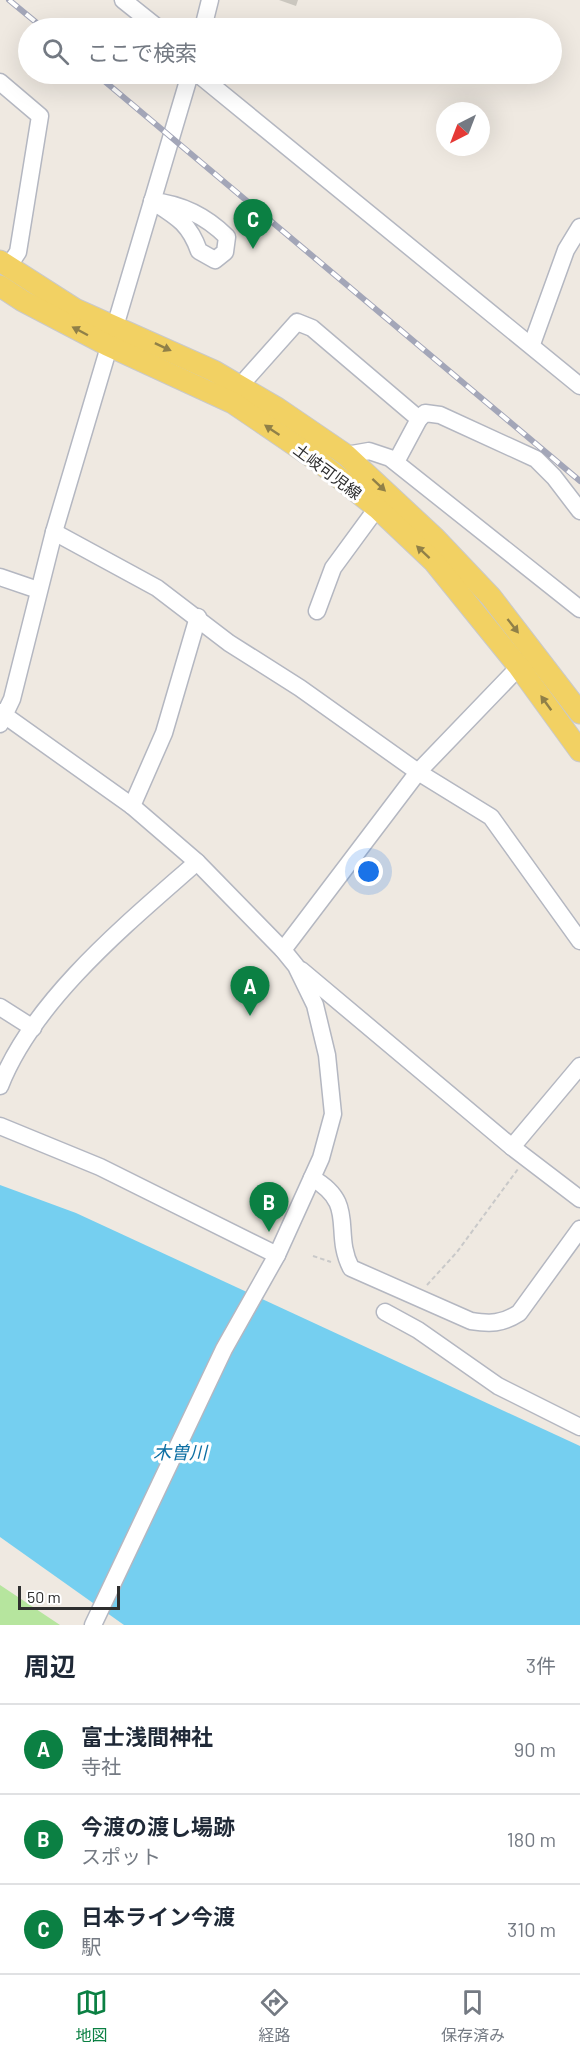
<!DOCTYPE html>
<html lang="ja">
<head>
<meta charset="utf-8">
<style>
  :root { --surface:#fff; --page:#f6f6f7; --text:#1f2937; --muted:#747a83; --line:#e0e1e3; --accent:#0b8043 }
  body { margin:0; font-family:Barlow,"Noto Sans JP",sans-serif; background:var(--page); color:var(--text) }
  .compass { position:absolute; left:436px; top:102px; width:54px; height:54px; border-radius:50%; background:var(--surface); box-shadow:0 6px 24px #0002; rotate:222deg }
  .scale { position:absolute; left:18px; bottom:15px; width:102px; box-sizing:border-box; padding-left:6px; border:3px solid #2e2e2e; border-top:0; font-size:16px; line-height:21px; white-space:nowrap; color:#2e2e2e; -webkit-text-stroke:4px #fff; paint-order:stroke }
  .you { position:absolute; left:369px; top:872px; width:21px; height:21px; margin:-15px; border:4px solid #fff; border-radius:50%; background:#1a73e8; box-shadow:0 0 0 9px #1a73e833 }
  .badge { display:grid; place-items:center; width:39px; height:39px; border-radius:50%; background:var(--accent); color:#fff; font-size:20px; font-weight:700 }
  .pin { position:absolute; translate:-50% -50px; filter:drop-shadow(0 2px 3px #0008) }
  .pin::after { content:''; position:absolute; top:32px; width:21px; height:18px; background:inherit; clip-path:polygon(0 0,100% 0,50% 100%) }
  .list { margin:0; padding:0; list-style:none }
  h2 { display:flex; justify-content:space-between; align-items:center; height:78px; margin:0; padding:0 24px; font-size:26px }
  h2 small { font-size:20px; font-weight:400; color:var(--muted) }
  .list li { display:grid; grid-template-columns:39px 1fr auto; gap:18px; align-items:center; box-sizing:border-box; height:90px; padding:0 24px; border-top:2px solid var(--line) }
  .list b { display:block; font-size:22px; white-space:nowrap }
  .list p { margin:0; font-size:20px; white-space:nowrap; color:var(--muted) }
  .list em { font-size:20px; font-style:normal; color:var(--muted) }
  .icon { flex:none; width:33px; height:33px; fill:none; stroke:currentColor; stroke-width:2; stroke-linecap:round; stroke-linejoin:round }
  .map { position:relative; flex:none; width:580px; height:1625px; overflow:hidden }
  .search { position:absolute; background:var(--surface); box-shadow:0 6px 24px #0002; left:18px; right:18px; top:18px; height:66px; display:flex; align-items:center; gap:15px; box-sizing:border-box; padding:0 21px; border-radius:33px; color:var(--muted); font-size:22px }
  .sheet { height:348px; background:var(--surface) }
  nav { display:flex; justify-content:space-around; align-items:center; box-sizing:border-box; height:84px; border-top:2px solid var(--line); background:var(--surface); font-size:16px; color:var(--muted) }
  nav a { display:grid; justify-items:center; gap:3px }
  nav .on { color:var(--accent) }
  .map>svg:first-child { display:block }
  .green { fill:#b6e59e }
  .water { fill:#75cff0 }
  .building { fill:#cbc7bf }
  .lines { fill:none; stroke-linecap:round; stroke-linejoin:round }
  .minor-casing { stroke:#b4b7c1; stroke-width:19 }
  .major-casing { stroke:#c9c9c9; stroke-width:23 }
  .path { stroke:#c9c9c9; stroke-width:2; stroke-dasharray:4.5 3; stroke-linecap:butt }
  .minor { stroke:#fff; stroke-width:16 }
  .major { stroke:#f2d163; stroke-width:21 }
  .rail-casing { stroke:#a3a6b8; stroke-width:6 }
  .rail { stroke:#fff; stroke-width:4; stroke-dasharray:11; stroke-linecap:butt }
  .oneway { fill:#908048 }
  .labels { text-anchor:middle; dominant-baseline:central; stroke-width:6; stroke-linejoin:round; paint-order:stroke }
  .street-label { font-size:16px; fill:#2e2e2e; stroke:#fff }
  .water-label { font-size:18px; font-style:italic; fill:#0d6fa3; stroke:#fff }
</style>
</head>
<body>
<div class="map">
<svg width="580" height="1625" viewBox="0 0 580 1625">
  <rect width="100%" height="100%" fill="#efe9e1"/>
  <polygon class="green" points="0,1585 60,1625 0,1625"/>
  <polygon class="water" points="0,1185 76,1213 580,1446 580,1625 124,1625 0,1537"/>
  <polygon class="building" points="279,0 298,0 296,6"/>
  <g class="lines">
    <defs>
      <g id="minor">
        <polyline points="123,0 158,28"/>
        <polyline points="203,28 210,0"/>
        <polyline points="198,74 580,386"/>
        <polyline points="0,82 40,116 18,252 8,267"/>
        <path d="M152 201C182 204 206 216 227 237L225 252 215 260 199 251C189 223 177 217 152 201Z"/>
        <polyline points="532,344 566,250 580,227"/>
        <polyline points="244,388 247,378 297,322 312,328 419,419"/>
        <polyline points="346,455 369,451 390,458 580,609"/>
        <polyline points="396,462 419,419 425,413 440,415 536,459 554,477 580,511"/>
        <polyline points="54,532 157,588 229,643 300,688 418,772 491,817 580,941"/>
        <polyline points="0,577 38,590"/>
        <polyline points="317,611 333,568 377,508"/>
        <polyline points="0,712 132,806 197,862 283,950 296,966 315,1005 327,1055 333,1114 321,1158 277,1255 224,1349 93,1625"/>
        <polyline points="0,724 12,699 54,532 190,74"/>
        <polyline points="132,806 164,733 198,617"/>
        <polyline points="283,950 418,772 519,667"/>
        <polyline points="301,970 512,1147 580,1199"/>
        <polyline points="0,1007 33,1028"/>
        <path d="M0 1086C34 999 129 922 197 862"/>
        <polyline points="0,1126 100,1167 277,1255"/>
        <polyline points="512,1147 580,1066"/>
        <path d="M312 1178C358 1204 332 1231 351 1268L471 1321C490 1324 502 1324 519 1313L580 1229"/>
        <polyline points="385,1312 418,1330 498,1386 580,1427"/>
      </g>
      <g id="major">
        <polyline points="0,261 75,309 214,371 277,408 346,455 435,538 491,597 580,713"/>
        <polyline points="0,286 23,301 107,345 233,403 318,461 377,508 434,562 519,667 580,751"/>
      </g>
    </defs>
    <use href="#minor" class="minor-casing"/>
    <use href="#major" class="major-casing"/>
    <g class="path">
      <polyline points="313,1256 331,1262"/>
      <polyline points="427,1285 457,1252 518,1169"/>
    </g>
    <use href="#minor" class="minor"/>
    <use href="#major" class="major"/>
    <defs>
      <g id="rail">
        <polyline points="9,0 43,28"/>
        <polyline points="96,74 580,481"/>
      </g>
    </defs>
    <use href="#rail" class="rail-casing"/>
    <use href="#rail" class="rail"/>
  </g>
  <defs><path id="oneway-solid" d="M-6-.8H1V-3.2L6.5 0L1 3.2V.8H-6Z" transform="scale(1.5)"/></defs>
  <g class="oneway">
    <use href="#oneway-solid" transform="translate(80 331) rotate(-152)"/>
    <use href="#oneway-solid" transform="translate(163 347) rotate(25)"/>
    <use href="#oneway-solid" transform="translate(272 430) rotate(-146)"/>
    <use href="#oneway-solid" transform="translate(379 485) rotate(43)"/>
    <use href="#oneway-solid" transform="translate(423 552) rotate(-137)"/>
    <use href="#oneway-solid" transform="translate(513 626) rotate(52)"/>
    <use href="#oneway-solid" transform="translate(546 703) rotate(-126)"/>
  </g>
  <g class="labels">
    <g class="street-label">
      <text transform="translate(328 471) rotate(37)">土岐可児線</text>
    </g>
    <g class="water-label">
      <text x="180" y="1452">木曽川</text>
    </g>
  </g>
</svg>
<svg class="compass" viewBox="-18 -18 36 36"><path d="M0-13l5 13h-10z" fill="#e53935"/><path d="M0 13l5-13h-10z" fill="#747a83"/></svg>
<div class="scale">50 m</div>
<div class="you"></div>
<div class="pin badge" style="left:250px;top:1016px">A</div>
<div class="pin badge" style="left:269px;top:1232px">B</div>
<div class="pin badge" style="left:253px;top:249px">C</div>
<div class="search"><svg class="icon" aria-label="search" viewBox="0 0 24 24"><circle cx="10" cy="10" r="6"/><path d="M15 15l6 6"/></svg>ここで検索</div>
</div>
<section class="sheet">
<h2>周辺<small>3件</small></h2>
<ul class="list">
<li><span class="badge">A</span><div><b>富士浅間神社</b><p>寺社</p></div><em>90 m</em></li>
<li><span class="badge">B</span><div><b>今渡の渡し場跡</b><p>スポット</p></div><em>180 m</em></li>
<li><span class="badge">C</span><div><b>日本ライン今渡</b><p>駅</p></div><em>310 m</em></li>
</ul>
</section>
<nav>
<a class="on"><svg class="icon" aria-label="map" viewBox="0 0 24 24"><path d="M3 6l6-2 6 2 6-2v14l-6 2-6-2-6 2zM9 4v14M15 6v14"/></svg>地図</a>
<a><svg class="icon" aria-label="directions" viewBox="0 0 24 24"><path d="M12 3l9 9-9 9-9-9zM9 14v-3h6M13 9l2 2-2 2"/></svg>経路</a>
<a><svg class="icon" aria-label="saved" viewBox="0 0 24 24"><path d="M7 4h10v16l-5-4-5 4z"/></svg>保存済み</a>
</nav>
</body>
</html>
